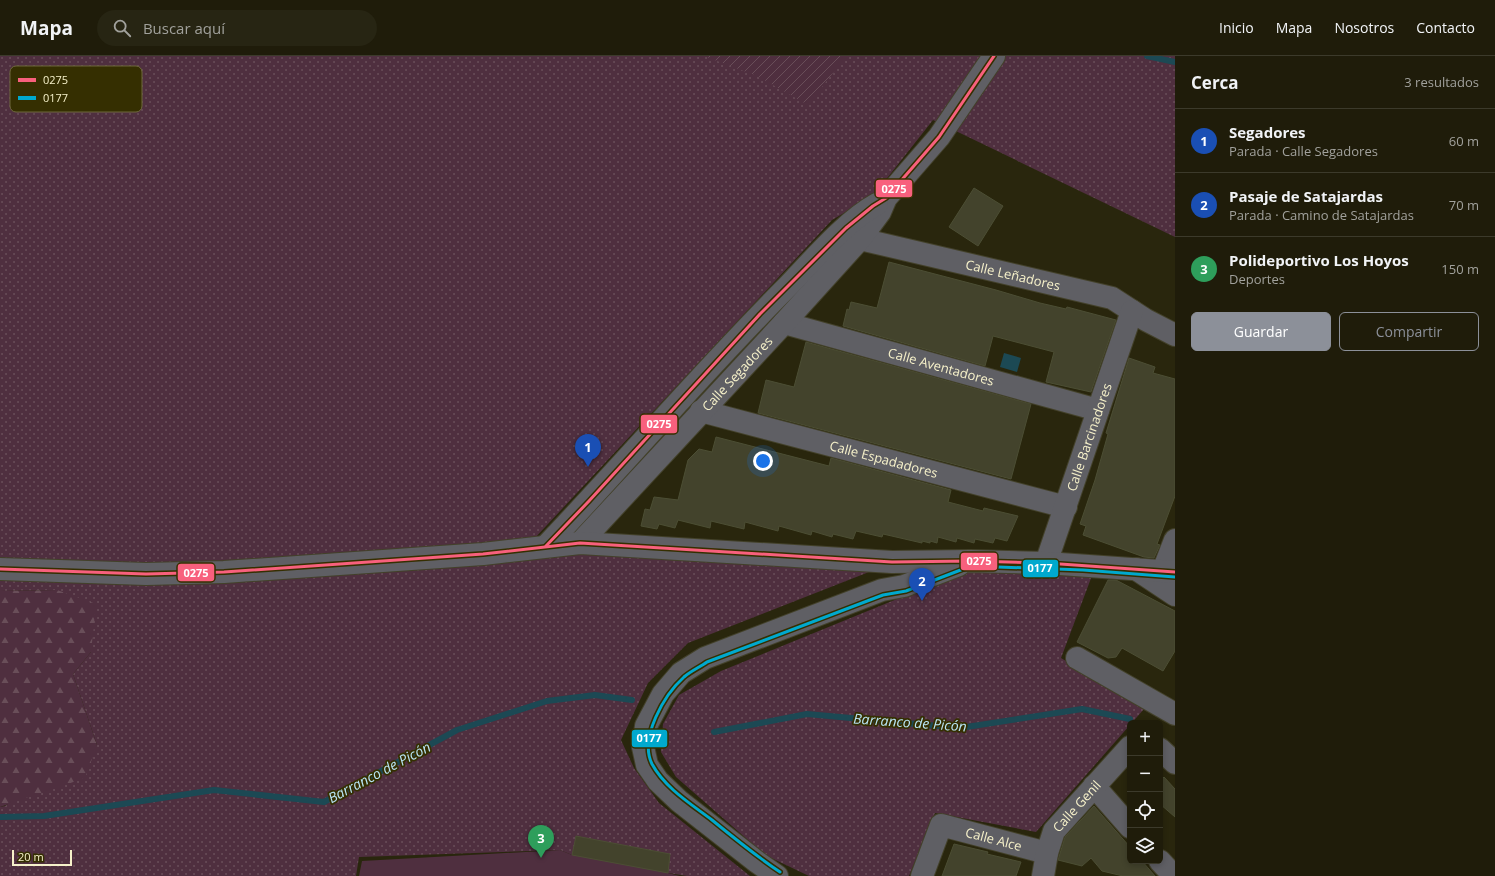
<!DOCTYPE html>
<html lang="es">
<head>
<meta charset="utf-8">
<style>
  :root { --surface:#1f1c0a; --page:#272513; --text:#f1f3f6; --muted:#a1a19c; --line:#3c3a2b; --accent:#8c9099 }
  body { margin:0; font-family:"Open Sans",sans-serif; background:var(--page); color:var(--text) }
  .controls { position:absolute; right:12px; bottom:12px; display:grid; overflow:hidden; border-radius:6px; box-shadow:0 2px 6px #0003 }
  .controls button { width:36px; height:36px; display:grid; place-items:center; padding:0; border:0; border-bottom:1px solid var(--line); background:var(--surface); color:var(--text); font:20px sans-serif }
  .scale { position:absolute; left:12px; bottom:10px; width:60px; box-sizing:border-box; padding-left:4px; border:2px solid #f6f1ca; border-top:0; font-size:11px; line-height:14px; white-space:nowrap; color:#f6f1ca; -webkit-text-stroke:3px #352f01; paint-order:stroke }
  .you { position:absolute; left:763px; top:405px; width:14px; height:14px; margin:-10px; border:3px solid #fff; border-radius:50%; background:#1a73e8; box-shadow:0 0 0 6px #1a73e833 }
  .badge { display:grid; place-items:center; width:26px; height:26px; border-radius:50%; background:var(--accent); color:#fff; font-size:13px; font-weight:700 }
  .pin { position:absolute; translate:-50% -33px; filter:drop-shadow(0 1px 2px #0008) }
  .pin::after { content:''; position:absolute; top:21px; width:14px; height:12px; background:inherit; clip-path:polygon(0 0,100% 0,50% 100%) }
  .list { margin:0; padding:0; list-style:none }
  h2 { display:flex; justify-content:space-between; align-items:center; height:52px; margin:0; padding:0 16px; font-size:17px }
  h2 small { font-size:13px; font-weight:400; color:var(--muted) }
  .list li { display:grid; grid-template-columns:26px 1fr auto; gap:12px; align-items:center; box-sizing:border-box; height:64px; padding:0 16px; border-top:1px solid var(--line) }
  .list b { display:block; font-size:15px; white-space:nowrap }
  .list p { margin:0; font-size:13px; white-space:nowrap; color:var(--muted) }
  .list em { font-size:13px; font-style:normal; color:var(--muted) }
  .actions { display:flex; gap:8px; padding:12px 16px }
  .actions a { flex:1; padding:9px 0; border:1px solid var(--accent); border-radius:6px; text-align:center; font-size:14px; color:var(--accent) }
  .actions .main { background:var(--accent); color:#fff }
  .icon { flex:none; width:22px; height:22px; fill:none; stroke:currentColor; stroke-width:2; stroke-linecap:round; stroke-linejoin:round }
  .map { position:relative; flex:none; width:1175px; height:820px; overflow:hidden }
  header { display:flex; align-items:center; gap:24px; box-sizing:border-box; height:56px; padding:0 20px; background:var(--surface); border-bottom:1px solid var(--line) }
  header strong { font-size:19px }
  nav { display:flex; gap:22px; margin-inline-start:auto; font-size:14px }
  .search { width:280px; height:36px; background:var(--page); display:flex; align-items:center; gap:10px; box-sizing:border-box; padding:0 14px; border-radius:22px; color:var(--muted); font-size:15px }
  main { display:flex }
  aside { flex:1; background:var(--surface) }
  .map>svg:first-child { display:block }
  .grass { fill:url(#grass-dots) }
  .forest { fill:url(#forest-firs) }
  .park { fill:#4f2f3f }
  .garden { fill:url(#garden-furrows) }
  .water { fill:#1c4954 }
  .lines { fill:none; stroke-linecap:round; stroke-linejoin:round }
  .stream { stroke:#1c4954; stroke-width:6 }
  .building { fill:#43432c; stroke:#4c4e34 }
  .minor-casing { stroke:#43412a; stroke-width:24 }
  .tertiary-casing { stroke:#43412a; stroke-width:24 }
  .minor { stroke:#5f5f64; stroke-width:22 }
  .tertiary { stroke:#5f5f64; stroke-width:22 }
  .bus-1-casing { stroke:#352f01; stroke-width:6 }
  .bus-2-casing { stroke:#352f01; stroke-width:6 }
  .bus-1 { stroke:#f8607d; stroke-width:3 }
  .bus-2 { stroke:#00a9ce; stroke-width:3 }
  .labels { text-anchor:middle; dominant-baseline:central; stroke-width:3.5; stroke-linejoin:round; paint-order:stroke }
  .street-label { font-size:13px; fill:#f6f1ca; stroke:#352f01 }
  .water-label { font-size:14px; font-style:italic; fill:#b9e5f5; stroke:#352f01 }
  .key { fill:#352f01; stroke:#6f693d; stroke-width:1 }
  .key-label { font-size:11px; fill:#f6f1ca }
  .line-badge { stroke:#352f01; stroke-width:1.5 }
  .badge-label { font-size:11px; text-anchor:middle; font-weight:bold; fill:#fff }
</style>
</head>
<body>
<header>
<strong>Mapa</strong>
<div class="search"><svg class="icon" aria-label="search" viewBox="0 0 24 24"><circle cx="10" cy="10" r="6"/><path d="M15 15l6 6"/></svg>Buscar aquí</div>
<nav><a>Inicio</a><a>Mapa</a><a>Nosotros</a><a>Contacto</a></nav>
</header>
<main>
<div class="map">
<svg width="1175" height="820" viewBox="0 0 1175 820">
  <defs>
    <pattern id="grass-dots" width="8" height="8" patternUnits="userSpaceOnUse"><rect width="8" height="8" fill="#4f2f3f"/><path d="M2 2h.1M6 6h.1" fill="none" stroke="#694e59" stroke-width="1.8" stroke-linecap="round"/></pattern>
    <pattern id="forest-firs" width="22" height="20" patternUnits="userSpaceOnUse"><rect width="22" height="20" fill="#4f2f3f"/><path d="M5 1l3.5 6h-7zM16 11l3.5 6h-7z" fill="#694e59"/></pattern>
    <pattern id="garden-furrows" width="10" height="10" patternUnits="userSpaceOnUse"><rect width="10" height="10" fill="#4f2f3f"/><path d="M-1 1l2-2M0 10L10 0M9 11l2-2" fill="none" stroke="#694e59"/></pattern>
  </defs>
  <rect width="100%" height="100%" fill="#29260d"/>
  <g class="grass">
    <polygon points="0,0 1175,0 1175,181 933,64 873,140 832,164 533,484 869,516 688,587 648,627 621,684 634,712 659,747 750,820 687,820 668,817 670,798 572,799 560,794 359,801 356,820 0,820 0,751 5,750 97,689 73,618 91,596 57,534 0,535"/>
    <polygon points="963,516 1093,517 1061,602 1144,653 1036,776 935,757 909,820 809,820 765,799 676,721 661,696 663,668 679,639 721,615"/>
  </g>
  <polygon class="forest" points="57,534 96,548 91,596 73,618 97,689 85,722 0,751 0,535"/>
  <polygon class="park" points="576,780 670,798 668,817 680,820 359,820 362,805 560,794 572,799"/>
  <polygon class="garden" points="704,0 846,0 808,49 757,20"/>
  <polygon class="water" points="1004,297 1021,302 1017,316 1000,311"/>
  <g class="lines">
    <g class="stream">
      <polyline points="1147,0 1175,6"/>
      <polyline points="714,676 807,658 960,672 1082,653 1130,663"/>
      <polyline points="0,761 44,760 214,734 324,746 457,674 547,645 595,639 632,644"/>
    </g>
  </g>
  <g class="building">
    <polygon points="974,132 1003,150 978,190 949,171"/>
    <polygon points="889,206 996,234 1040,247 1066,253 1067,251 1116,264 1091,336 1046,326 1054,296 993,280 985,310 843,270 847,253 849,254 851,246 877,252"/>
    <polygon points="806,286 1031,348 1011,423 758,357 766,324 794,331"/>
    <polygon points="1129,302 1155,311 1153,317 1175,323 1175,440 1157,488 1160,489 1154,502 1144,501 1083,479 1086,470 1080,468 1095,424 1108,378 1106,377"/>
    <polygon points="716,381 829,410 831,402 951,434 948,446 983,455 984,452 1018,460 1007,485 995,482 993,487 975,483 974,487 957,482 956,486 938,481 937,487 930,485 930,487 922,485 922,487 883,478 882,481 856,475 853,483 833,478 832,481 812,475 811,479 779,470 778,475 745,466 744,473 711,465 710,472 678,464 675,472 659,468 657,473 641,470 645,453 650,454 654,441 678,444 688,404 699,393 712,396"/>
    <polygon points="1108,524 1116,524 1175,555 1175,595 1163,615 1122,592 1116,601 1108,602 1077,586"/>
    <polygon points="1164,721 1175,733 1175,761 1160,748 1160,725"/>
    <polygon points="1094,750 1130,791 1130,805 1142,805 1155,820 1123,820 1102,815 1091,802 1082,810 1058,804 1065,781"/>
    <polygon points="576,780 670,798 668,817 572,799"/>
    <polygon points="954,788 988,796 987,798 1021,806 1016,820 942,820"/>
  </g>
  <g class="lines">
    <defs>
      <g id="minor">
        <path id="s1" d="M846 172 860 183 1112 242 1146 264 1175 279"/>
        <path id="s2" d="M784 267 1098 354"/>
        <path id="s3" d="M701 355 1066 451"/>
        <path id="s4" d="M1046 507 1132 255"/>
        <polyline points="1136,513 1175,539"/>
        <polyline points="1163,515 1175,484"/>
        <polyline points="1077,602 1175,658"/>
        <polyline points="1160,693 1175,707"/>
        <polyline points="1094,730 1130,771"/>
        <polyline points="1160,805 1174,820"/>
        <path id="s5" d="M922 820 941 769 1047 797"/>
        <path id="s6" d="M1043 820 1047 797 1054 775 1130 691"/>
      </g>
      <g id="tertiary">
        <path id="s7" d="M580 487 784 267 860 183 880 156 886 142 939 81 994 0"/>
        <path d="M546 490C628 404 704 314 788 230 813 204 846 165 877 148"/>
        <polyline points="0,513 146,518 224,516 483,498 580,487 892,506 970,505 1046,507 1175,516"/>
        <polyline points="777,820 757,806 679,745 658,725 647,709 643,691 646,670 663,638 681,617 705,602 882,534 904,530 959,509"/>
      </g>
    </defs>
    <use href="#minor" class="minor-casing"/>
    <use href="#tertiary" class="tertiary-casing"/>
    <use href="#minor" class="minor"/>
    <use href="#tertiary" class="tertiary"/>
    <defs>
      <g id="bus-1">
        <polyline points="546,490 589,445 760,258 846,172 873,150 886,142 939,81 994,0"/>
        <polyline points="0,513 146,518 224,516 483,498 580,487 892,506 970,505 1046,507 1175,516"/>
      </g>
      <path id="bus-2" d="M780 816C756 800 734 782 712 764 691 748 665 732 652 708 639 682 664 639 684 621 691 615 700 611 707 606L883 539 906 535 971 510 1083 514 1175 521"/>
    </defs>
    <use href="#bus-1" class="bus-1-casing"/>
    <use href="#bus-2" class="bus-2-casing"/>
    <use href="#bus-1" class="bus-1"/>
    <use href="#bus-2" class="bus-2"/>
  </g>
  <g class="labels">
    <g class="street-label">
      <text stroke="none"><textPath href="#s1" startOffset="175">Calle Leñadores</textPath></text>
      <text stroke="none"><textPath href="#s2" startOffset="163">Calle Aventadores</textPath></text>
      <text stroke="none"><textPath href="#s7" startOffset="231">Calle Segadores</textPath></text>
      <text stroke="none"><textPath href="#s4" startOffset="133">Calle Barcinadores</textPath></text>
      <text stroke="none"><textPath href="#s3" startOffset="189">Calle Espadadores</textPath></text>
      <text stroke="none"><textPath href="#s6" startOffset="80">Calle Genil</textPath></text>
      <text stroke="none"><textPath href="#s5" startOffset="109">Calle Alce</textPath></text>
    </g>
    <g class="water-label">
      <text transform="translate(910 666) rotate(4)">Barranco de Picón</text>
      <text transform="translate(379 716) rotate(-28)">Barranco de Picón</text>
    </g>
  </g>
  <rect x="10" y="10" width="132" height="46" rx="6" class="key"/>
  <rect x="18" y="22" width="18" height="4" fill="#f8607d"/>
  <rect x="18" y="40" width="18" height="4" fill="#00a9ce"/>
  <g class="key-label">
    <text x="43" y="28">0275</text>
    <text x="43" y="46">0177</text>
  </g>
  <g class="line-badge">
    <rect x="875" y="123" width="38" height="19" rx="4" fill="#f8607d"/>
    <rect x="640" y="358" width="38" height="20" rx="4" fill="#f8607d"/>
    <rect x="960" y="496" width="38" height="19" rx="4" fill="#f8607d"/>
    <rect x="1022" y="503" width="37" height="19" rx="4" fill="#00a9ce"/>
    <rect x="177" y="507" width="38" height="19" rx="4" fill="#f8607d"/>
    <rect x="631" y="673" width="37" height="19" rx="4" fill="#00a9ce"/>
  </g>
  <g class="badge-label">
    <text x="894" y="137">0275</text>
    <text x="659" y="372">0275</text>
    <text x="979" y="509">0275</text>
    <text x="1040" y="516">0177</text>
    <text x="196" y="521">0275</text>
    <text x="649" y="686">0177</text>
  </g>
</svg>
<div class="controls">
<button>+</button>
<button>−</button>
<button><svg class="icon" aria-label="locate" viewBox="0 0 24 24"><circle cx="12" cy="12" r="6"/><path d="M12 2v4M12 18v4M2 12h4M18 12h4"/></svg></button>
<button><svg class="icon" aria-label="layers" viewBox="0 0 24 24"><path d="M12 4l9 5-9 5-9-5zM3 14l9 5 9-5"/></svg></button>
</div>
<div class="scale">20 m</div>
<div class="you"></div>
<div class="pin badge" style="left:588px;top:411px;background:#1a4fb4">1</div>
<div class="pin badge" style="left:922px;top:545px;background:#1a4fb4">2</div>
<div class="pin badge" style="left:541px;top:802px;background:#2e9e5b">3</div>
</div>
<aside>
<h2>Cerca<small>3 resultados</small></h2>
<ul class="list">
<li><span class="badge" style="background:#1a4fb4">1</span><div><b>Segadores</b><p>Parada · Calle Segadores</p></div><em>60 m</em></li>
<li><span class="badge" style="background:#1a4fb4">2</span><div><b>Pasaje de Satajardas</b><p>Parada · Camino de Satajardas</p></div><em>70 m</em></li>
<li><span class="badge" style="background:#2e9e5b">3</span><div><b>Polideportivo Los Hoyos</b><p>Deportes</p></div><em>150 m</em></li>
</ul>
<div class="actions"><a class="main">Guardar</a><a>Compartir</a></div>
</aside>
</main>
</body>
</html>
